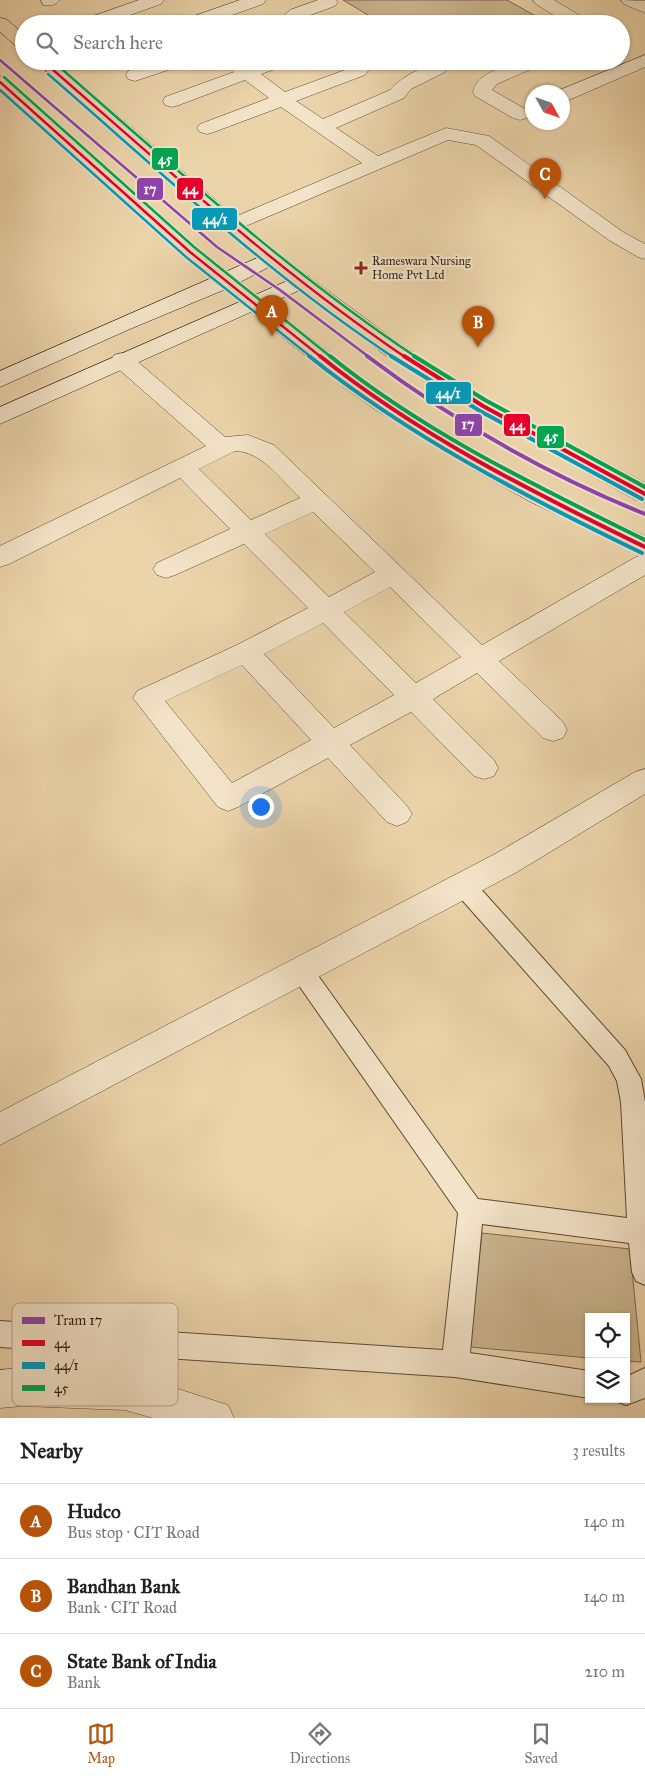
<!DOCTYPE html>
<meta charset="utf-8">
<style>
body{margin:0;font-family:"IM FELL Great Primer",serif;background:#f2f2f2;color:#222}
.controls{position:absolute;right:15px;bottom:15px;display:grid;overflow:hidden;border-radius:0px;box-shadow:0 1px 4px #0004}
.controls button{width:45px;height:45px;display:grid;place-items:center;padding:0;border:0;border-bottom:1px solid #e0e0e0;background:#fff;color:#222;font:25px sans-serif}
.compass{position:absolute;left:525px;top:85px;width:45px;height:45px;border-radius:50%;background:#fff;box-shadow:0 1px 4px #0004;rotate:130deg}
.you{position:absolute;left:260px;top:806px;width:18px;height:18px;margin:-12px;border:4px solid #fff;border-radius:50%;background:#1a73e8;box-shadow:0 0 0 8px #1a73e833}
.badge{display:grid;place-items:center;width:32px;height:32px;border-radius:50%;background:#b45309;color:#fff;font-size:16px;font-weight:700}
.pin{position:absolute;translate:-50% -41px;filter:drop-shadow(0 1px 2px #0008)}
.pin::after{content:'';position:absolute;top:26px;width:18px;height:15px;background:inherit;clip-path:polygon(0 0,100% 0,50% 100%)}
.list{margin:0;padding:0;list-style:none}
h2{display:flex;justify-content:space-between;align-items:center;height:65px;margin:0;padding:0 20px;font-size:21px}
h2 small{font-size:16px;font-weight:400;color:#767676}
.list li{display:grid;grid-template-columns:32px 1fr auto;gap:15px;align-items:center;box-sizing:border-box;height:75px;padding:0 20px;border-top:1px solid #e0e0e0}
.list b{display:block;font-size:19px;white-space:nowrap}
.list p{margin:0;font-size:16px;white-space:nowrap;color:#767676}
.list em{font-size:16px;font-style:normal;color:#767676}
.icon{flex:none;width:28px;height:28px;fill:none;stroke:currentColor;stroke-width:2;stroke-linecap:round;stroke-linejoin:round}
.map{position:relative;flex:none;width:645px;height:1418px;overflow:hidden}
.search{position:absolute;background:#fff;box-shadow:0 1px 4px #0004;left:15px;right:15px;top:15px;height:55px;display:flex;align-items:center;gap:12px;box-sizing:border-box;padding:0 18px;border-radius:28px;color:#767676;font-size:19px}
.sheet{height:290px;background:#fff}
nav{display:flex;justify-content:space-around;align-items:center;box-sizing:border-box;height:70px;border-top:1px solid #e0e0e0;background:#fff;font-size:14px;color:#767676}
nav a{display:grid;justify-items:center;gap:2px}
nav .on{color:#b45309}
.map>svg:first-child{display:block}
.green{fill:#cbb590;stroke:#7c6850}
.lines{fill:none;stroke-linecap:round;stroke-linejoin:round}
.lane-casing{stroke:#5c4a36;stroke-width:2}
.street-casing{stroke:#5c4a36;stroke-width:1}
.secondary-casing{stroke:#2c1c0f;stroke-width:1}
.primary-casing{stroke:#2c1c0f;stroke-width:1}
.lane{fill:#f3e3c8;fill-rule:evenodd}
.street{fill:#f3e3c8;fill-rule:evenodd}
.secondary{fill:#f3e3c8;fill-rule:evenodd}
.primary{fill:#ecd4aa;fill-rule:evenodd}
.bus-1-far1-casing{stroke:#f3e3c8;stroke-width:5}
.bus-1-casing{stroke:#f3e3c8;stroke-width:8}
.bus-2-far1-casing{stroke:#f3e3c8;stroke-width:5}
.bus-2-casing{stroke:#f3e3c8;stroke-width:8}
.bus-3-far1-casing{stroke:#f3e3c8;stroke-width:5}
.bus-3-casing{stroke:#f3e3c8;stroke-width:8}
.bus-1-far1{stroke:#e4002b;stroke-width:2.5}
.bus-1{stroke:#e4002b;stroke-width:4}
.bus-2-far1{stroke:#049bbb;stroke-width:2.5}
.bus-2{stroke:#049bbb;stroke-width:4}
.bus-3-far1{stroke:#00a651;stroke-width:2.5}
.bus-3{stroke:#00a651;stroke-width:4}
.tram-1-far1-casing{stroke:#f3e3c8;stroke-width:5}
.tram-1-casing{stroke:#f3e3c8;stroke-width:8}
.tram-1-far1{stroke:#8e44ad;stroke-width:2.5}
.tram-1{stroke:#8e44ad;stroke-width:4}
.poi-dot{fill:#8f2418;stroke:#f3e3c8;stroke-width:2}
.labels{text-anchor:middle;stroke-width:4.5;stroke-linejoin:round;paint-order:stroke}
.far-poi-label{font-size:12px;fill:#2c1c0f;stroke:#f3e3c8;text-anchor:start}
.key{fill:#f3e3c8;stroke:#b7a790;stroke-width:1}
.key-label{font-size:14px;fill:#2c1c0f}
.line-badge{stroke:#f3e3c8;stroke-width:2}
.badge-label{font-size:14px;text-anchor:middle;font-weight:bold;fill:#fff}
</style>
<div class="map">
<svg width="645" height="1418" viewBox="0 0 645 1418">
<rect width="100%" height="100%" fill="#ecd4aa"/>
<filter id="stains"><feTurbulence type="fractalNoise" baseFrequency=".004" numOctaves="4"/><feColorMatrix values="0 0 0 0 .2 0 0 0 0 .09 0 0 0 0 .02 0 0 0 .5 -.17"/></filter>
<radialGradient id="worn" r=".72"><stop offset=".6" stop-color="#630" stop-opacity="0"/><stop offset="1" stop-color="#630" stop-opacity=".3"/></radialGradient>
<g class="green">
<path d="M343,0H507L550,24H383Z"/>
<path d="M482,1233L630,1249L641,1362L626,1361V1317H589V1358L470,1347Z"/>
</g>
<g class="lines">
<defs>
<g id="lane">
<path d="M463,876L471,878L625,1050L641,1079L645,1102V1285L636,1281L632,1272L629,1243L482,1224L470,1353L589,1371V1398L455,1377L0,1347V1321L443,1350L458,1213L293,977L290,970L293,963L301,960L309,963L478,1199L627,1218L621,1102L617,1081L609,1066L455,892L452,885L455,878Z"/>
<path d="M645,1368V1398L626,1405L616,1401L626,1399V1377Z"/>
</g>
<g id="street">
<path d="M41,0H60C55,6 50,6 43,5Z"/>
<path d="M139,0H164L161,4L105,24H79L82,20Z"/>
<path d="M240,0H266L263,4L207,24H180L183,20Z"/>
<path d="M318,0H336L338,2L335,6L302,18L295,24H275L290,10Z"/>
<path d="M533,0H554L587,20L590,24H568L536,4Z"/>
<path d="M621,0L645,1V13L624,4Z"/>
<path d="M645,55V67L569,100L562,101V92H555Z"/>
<path d="M158,61H186L183,65L135,81L128,79L126,75L128,71Z"/>
<path d="M222,61H243L249,66L262,61H289L286,65L261,74L285,92L353,67L357,61H375L365,75L296,101L323,119L390,90C400,78 430,60 445,64L448,68L445,72L411,89L404,98L336,128L378,156L446,128L489,136L623,232L645,244V259L638,257L609,240L476,145L448,140L239,229L232,231L225,229L222,225L225,221L362,163L281,107L214,132L207,134L200,132L197,128L200,124L269,98L245,80L179,105L172,107L165,105L163,101L165,97L234,72Z"/>
<path d="M518,61H543L540,65L497,84L492,90L527,110L529,114L527,118L520,120L513,118L475,96L473,92C476,73 503,68 518,61Z"/>
<path d="M122,353L130,355L225,437L248,435L274,445L482,645L636,557L645,554V575L499,661L563,722L567,730L563,738L553,741L543,738L477,673L433,699L494,760L498,768L494,776L484,779L474,776L411,712L350,745L407,806L412,814L407,822L397,826L387,822L328,758L238,807L228,811L218,807L133,698L137,691L237,645L308,608L244,544L175,575L166,578L157,575L153,569L157,563L230,529L180,478L9,564L0,567V546L4,544L206,446L114,365L111,360L114,355ZM235,451C262,451 281,480 300,498L251,520L199,469ZM313,512L375,572L329,597L265,534ZM390,587L461,657L416,683L344,612ZM323,623L394,695L334,728L264,654ZM242,665L311,740L232,783L165,701Z"/>
<path d="M645,769V794L517,872L0,1145V1112L495,854L635,772Z"/>
<path d="M22,1368L125,1372L228,1405L234,1418H153L125,1410L22,1406L0,1408V1370Z"/>
</g>
<g id="secondary">
<path d="M271,252L278,254L282,258L278,262L233,286L130,329L0,387V371Z"/>
<path d="M301,275L309,276L312,281L309,286L0,424V407Z"/>
</g>
<g id="primary">
<path d="M0,18L6,19L24,34V49L18,48L0,32Z"/>
<path d="M35,61H55L278,254L397,342L459,383L645,483V502L636,500L443,393L381,352L264,262Z"/>
<path d="M0,76L7,78L197,248L361,378L392,400L490,458L549,490L645,536V556L531,502L474,470L376,410L345,388L183,256L0,92Z"/>
</g>
</defs>
<use href="#lane" class="lane-casing"/>
<use href="#street" class="street-casing"/>
<use href="#secondary" class="secondary-casing"/>
<use href="#primary" class="primary-casing"/>
<use href="#lane" class="lane"/>
<use href="#street" class="street"/>
<use href="#secondary" class="secondary"/>
<use href="#primary" class="primary"/>
<defs>
<g id="bus-1-far1">
<path d="M52,69C167,169 279,272 405,357"/>
<path d="M0,82L190,252L321,357"/>
</g>
<g id="bus-1">
<path d="M320,356C418,435 532,492 645,547"/>
<path d="M404,356L483,406L645,494"/>
</g>
<g id="bus-2-far1">
<path d="M48,74C160,171 269,275 393,357"/>
<path d="M0,90L186,257L311,357"/>
</g>
<g id="bus-2">
<path d="M309,356C410,437 526,497 642,553"/>
<path d="M391,356L480,411L642,499"/>
</g>
<g id="bus-3-far1">
<path d="M56,64C173,166 287,271 416,357"/>
<path d="M4,77L194,247L331,357"/>
</g>
<g id="bus-3">
<path d="M330,356C425,433 536,486 645,540"/>
<path d="M414,356L485,400L645,487"/>
</g>
</defs>
<use href="#bus-1-far1" class="bus-1-far1-casing"/>
<use href="#bus-1" class="bus-1-casing"/>
<use href="#bus-2-far1" class="bus-2-far1-casing"/>
<use href="#bus-2" class="bus-2-casing"/>
<use href="#bus-3-far1" class="bus-3-far1-casing"/>
<use href="#bus-3" class="bus-3-casing"/>
<use href="#bus-1-far1" class="bus-1-far1"/>
<use href="#bus-1" class="bus-1"/>
<use href="#bus-2-far1" class="bus-2-far1"/>
<use href="#bus-2" class="bus-2"/>
<use href="#bus-3-far1" class="bus-3-far1"/>
<use href="#bus-3" class="bus-3"/>
<defs>
<path id="tram-1-far1" d="M0,60L217,247L280,290L369,357"/>
<path id="tram-1" d="M367,356C452,420 546,474 645,514"/>
</defs>
<use href="#tram-1-far1" class="tram-1-far1-casing"/>
<use href="#tram-1" class="tram-1-casing"/>
<use href="#tram-1-far1" class="tram-1-far1"/>
<use href="#tram-1" class="tram-1"/>
</g>
<path class="poi-dot" d="M358.5 260.5h5v5h5v5h-5v5h-5v-5h-5v-5h5z"/>
<g class="labels">
<g class="far-poi-label">
<text x="372" y="265">Rameswara Nursing<tspan x="372" dy="14">Home Pvt Ltd</tspan></text>
</g>
</g>
<rect x="12" y="1303" width="166" height="103" rx="8" class="key"/>
<rect x="22" y="1317" width="23" height="7" fill="#8e44ad"/>
<rect x="22" y="1340" width="23" height="6" fill="#e4002b"/>
<rect x="22" y="1362" width="23" height="7" fill="#049bbb"/>
<rect x="22" y="1385" width="23" height="6" fill="#00a651"/>
<g class="key-label">
<text x="54" y="1325">Tram 17</text>
<text x="54" y="1348">44</text>
<text x="54" y="1370">44/1</text>
<text x="54" y="1393">45</text>
</g>
<g class="line-badge">
<rect x="151" y="147" width="28" height="24" rx="5" fill="#00a651"/>
<rect x="176" y="177" width="28" height="24" rx="5" fill="#e4002b"/>
<rect x="136" y="177" width="28" height="24" rx="5" fill="#8e44ad"/>
<rect x="191" y="207" width="47" height="24" rx="5" fill="#049bbb"/>
<rect x="425" y="381" width="47" height="24" rx="5" fill="#049bbb"/>
<rect x="454" y="413" width="29" height="24" rx="5" fill="#8e44ad"/>
<rect x="503" y="413" width="28" height="24" rx="5" fill="#e4002b"/>
<rect x="536" y="425" width="29" height="24" rx="5" fill="#00a651"/>
</g>
<g class="badge-label">
<text x="165" y="164">45</text>
<text x="190" y="194">44</text>
<text x="150" y="194">17</text>
<text x="215" y="224">44/1</text>
<text x="448" y="398">44/1</text>
<text x="468" y="429">17</text>
<text x="517" y="430">44</text>
<text x="551" y="441">45</text>
</g>
<rect width="100%" height="100%" filter="url(#stains)"/>
<rect width="100%" height="100%" fill="url(#worn)"/>
</svg>
<div class="controls">
<button><svg class="icon" aria-label="locate" viewBox="0 0 24 24"><circle cx="12" cy="12" r="6"/><path d="M12 2v4M12 18v4M2 12h4M18 12h4"/></svg></button>
<button><svg class="icon" aria-label="layers" viewBox="0 0 24 24"><path d="M12 4l9 5-9 5-9-5zM3 14l9 5 9-5"/></svg></button>
</div>
<svg class="compass" viewBox="-18 -18 36 36"><path d="M0-13l5 13h-10z" fill="#e53935"/><path d="M0 13l5-13h-10z" fill="#767676"/></svg>
<div class="you"></div>
<div class="pin badge" style="left:272px;top:336px">A</div>
<div class="pin badge" style="left:478px;top:347px">B</div>
<div class="pin badge" style="left:545px;top:199px">C</div>
<div class="search"><svg class="icon" aria-label="search" viewBox="0 0 24 24"><circle cx="10" cy="10" r="6"/><path d="M15 15l6 6"/></svg>Search here</div>
</div>
<section class="sheet">
<h2>Nearby<small>3 results</small></h2>
<ul class="list">
<li><span class="badge">A</span><div><b>Hudco</b><p>Bus stop · CIT Road</p></div><em>140 m</em></li>
<li><span class="badge">B</span><div><b>Bandhan Bank</b><p>Bank · CIT Road</p></div><em>140 m</em></li>
<li><span class="badge">C</span><div><b>State Bank of India</b><p>Bank</p></div><em>210 m</em></li>
</ul>
</section>
<nav>
<a class="on"><svg class="icon" aria-label="map" viewBox="0 0 24 24"><path d="M3 6l6-2 6 2 6-2v14l-6 2-6-2-6 2zM9 4v14M15 6v14"/></svg>Map</a>
<a><svg class="icon" aria-label="directions" viewBox="0 0 24 24"><path d="M12 3l9 9-9 9-9-9zM9 14v-3h6M13 9l2 2-2 2"/></svg>Directions</a>
<a><svg class="icon" aria-label="saved" viewBox="0 0 24 24"><path d="M7 4h10v16l-5-4-5 4z"/></svg>Saved</a>
</nav>
